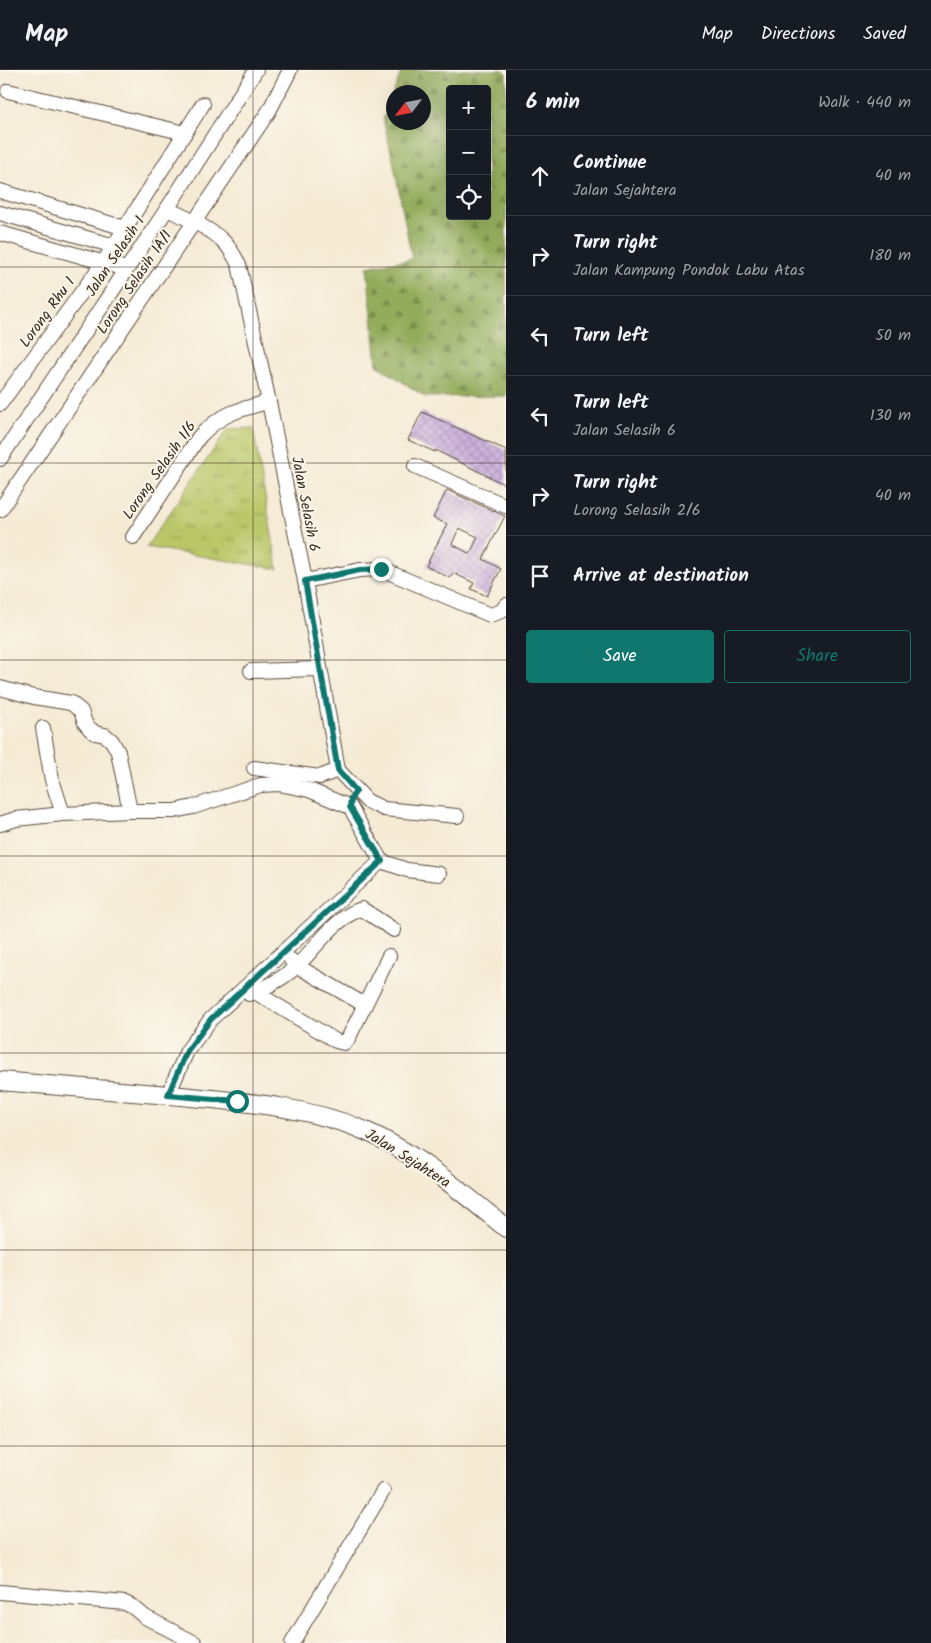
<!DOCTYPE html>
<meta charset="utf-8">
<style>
body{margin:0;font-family:Kalam,sans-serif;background:#20242c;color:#f1f3f6}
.controls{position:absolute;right:15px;top:15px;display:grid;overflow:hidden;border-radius:5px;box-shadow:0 5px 20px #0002}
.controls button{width:45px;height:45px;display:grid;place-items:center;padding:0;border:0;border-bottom:1px solid #363941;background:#171b24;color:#f1f3f6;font:25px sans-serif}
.compass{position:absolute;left:386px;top:15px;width:45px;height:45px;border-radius:50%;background:#171b24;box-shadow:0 5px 20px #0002;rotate:238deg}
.stop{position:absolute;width:15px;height:15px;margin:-11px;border:4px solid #0f766e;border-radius:50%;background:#fff}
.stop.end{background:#0f766e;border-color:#fff;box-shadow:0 1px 5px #0008}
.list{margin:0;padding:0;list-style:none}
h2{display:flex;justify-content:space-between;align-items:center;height:65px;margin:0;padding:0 20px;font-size:21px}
h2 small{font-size:16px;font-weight:400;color:#9ea1a6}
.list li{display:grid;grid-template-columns:32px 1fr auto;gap:15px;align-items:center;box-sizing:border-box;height:80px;padding:0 20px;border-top:1px solid #363941}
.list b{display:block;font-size:19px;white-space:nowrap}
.list p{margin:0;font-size:16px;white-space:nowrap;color:#9ea1a6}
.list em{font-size:16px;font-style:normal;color:#9ea1a6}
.actions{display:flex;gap:10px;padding:15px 20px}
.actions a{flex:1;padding:11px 0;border:1px solid #0f766e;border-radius:5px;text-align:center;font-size:18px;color:#0f766e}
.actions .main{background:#0f766e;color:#fff}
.icon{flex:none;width:28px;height:28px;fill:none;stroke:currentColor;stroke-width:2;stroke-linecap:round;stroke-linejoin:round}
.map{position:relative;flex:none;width:506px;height:1573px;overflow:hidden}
header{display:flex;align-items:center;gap:30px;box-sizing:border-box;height:70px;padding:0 25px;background:#171b24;border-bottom:1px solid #363941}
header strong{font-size:24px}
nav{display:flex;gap:28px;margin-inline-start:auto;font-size:18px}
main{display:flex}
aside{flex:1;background:#171b24}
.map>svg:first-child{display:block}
.forest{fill:url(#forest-firs);stroke:#676b3d;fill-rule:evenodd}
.park{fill:url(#park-tufts);stroke:#7a7843}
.building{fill:url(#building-cross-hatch);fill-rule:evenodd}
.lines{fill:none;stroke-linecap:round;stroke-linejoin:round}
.minor-casing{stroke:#574739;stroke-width:16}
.major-casing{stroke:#574739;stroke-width:20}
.minor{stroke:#fff;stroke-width:14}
.major{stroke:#fff;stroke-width:18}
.route{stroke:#0f766e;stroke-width:6}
.grid{fill:none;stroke:#3b2a1e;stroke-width:1;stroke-opacity:0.55}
.labels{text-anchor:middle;stroke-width:4;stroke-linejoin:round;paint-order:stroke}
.street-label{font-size:15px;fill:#3b2a1e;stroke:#fbf7ec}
</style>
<header>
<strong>Map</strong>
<nav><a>Map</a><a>Directions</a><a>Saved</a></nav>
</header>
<main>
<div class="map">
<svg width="506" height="1573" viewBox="0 0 506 1573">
<defs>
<pattern id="forest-firs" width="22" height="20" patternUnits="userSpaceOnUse" patternTransform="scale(1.25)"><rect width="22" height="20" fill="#93ac5c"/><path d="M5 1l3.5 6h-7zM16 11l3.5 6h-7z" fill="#798c4b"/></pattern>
<pattern id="park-tufts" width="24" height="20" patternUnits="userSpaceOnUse" patternTransform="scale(1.25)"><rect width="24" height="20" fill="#bac768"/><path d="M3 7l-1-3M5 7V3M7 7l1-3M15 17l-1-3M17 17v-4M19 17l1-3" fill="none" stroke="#98a255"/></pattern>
<pattern id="building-cross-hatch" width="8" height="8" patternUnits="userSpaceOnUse" patternTransform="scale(1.25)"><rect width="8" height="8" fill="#c6a8db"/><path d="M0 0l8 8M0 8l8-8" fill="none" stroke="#a289b1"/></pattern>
</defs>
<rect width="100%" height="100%" fill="#fbf7ec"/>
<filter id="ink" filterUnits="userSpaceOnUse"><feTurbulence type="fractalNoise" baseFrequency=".02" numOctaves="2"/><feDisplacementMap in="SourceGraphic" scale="10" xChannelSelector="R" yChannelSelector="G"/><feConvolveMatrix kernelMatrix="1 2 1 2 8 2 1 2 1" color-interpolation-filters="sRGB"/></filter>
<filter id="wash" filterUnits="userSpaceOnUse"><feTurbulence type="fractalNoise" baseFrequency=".0096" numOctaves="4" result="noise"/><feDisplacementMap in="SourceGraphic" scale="20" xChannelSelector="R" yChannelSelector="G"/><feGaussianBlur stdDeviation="1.12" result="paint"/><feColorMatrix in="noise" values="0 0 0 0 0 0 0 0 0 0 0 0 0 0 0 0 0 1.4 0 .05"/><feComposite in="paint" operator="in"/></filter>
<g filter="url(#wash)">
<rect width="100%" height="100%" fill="#f5ebd5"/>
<path class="forest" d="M402,0H503L506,2V326L425,327L377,295L367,197L412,189L394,95L383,49ZM450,19H487V146H450ZM393,22H423V52H393Z"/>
<path class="park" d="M253,358L278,499L146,477L228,359Z"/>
<g id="blocks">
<g class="building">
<path d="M422,342L506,380V415L435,380V382L408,370Z"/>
<path d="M447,420L505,446L483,489L501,499L487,526L471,519L474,513L453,503L450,508L426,496L447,454L433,448ZM459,458L478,467L470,484L452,474Z"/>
</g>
</g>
</g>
<g filter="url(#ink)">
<use href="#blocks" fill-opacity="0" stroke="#574739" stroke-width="1"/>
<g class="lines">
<defs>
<g id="minor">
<path d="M8,21L185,63"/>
<path d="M0,121L125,158"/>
<path d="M167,139C183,146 213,160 224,172C231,179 235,187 239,195L269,332L305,511L338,700L367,731L384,739L457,746"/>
<path d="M0,143L114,176"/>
<path d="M0,163L126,199"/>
<path d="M0,334L103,193L203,34"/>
<path d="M0,389L167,139L256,0"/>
<path d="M415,396L506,436"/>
<path d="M0,440L269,41L290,0"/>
<path d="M133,467L199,367C220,344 239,339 269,332"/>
<path d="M305,511L360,500L381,499L490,545L502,541L506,535"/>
<path d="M251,601L320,599"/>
<path d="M0,618L34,627L71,633L81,641L85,653L89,658L95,663L105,665L112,671L118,682L130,741"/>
<path d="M43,658L52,710L63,744"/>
<path d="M254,698L320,707L338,700"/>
<path d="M0,754L16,749L63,744L130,741H174L193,737L261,715L279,714L309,720L350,737L381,791"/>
<path d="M381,791L407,800L439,804"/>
<path d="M291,890L297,896L365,935"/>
<path d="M255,922L336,971L344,973L348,969L389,886"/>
<path d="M249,924C264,920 288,905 299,894C316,877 338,845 362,839L394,860"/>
<path d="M168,1025L187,981L211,949L381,791"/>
<path d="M0,1522L125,1533L133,1537L145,1547L195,1573"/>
<path d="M292,1573L383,1421"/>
</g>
<path id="major" d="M0,1011C60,1016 121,1021 181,1026C242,1032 306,1036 363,1060C415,1082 463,1123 506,1158"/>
</defs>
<use href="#minor" class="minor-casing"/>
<use href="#major" class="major-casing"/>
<use href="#minor" class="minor"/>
<use href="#major" class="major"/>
</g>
</g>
<g class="lines" filter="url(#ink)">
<path class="route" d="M237,1031L168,1025L187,981L211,949L382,791L350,737L351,728L356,721L338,700L305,511L360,500L381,499"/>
</g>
<path class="grid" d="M253,0V1573M0,197H506M0,393H506M0,590H506M0,786H506M0,983H506M0,1180H506M0,1376H506"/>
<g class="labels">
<g class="street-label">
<text transform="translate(115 186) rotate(-56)" y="5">Jalan Selasih 1</text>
<text transform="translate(134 212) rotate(-56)" y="5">Lorong Selasih 1A/1</text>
<text transform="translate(47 242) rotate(-54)" y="5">Lorong Rhu 1</text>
<text transform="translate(159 400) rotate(-55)" y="5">Lorong Selasih 1/6</text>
<text transform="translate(306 434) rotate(79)" y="5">Jalan Selasih 6</text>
<text transform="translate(408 1088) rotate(32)" y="5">Jalan Sejahtera</text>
</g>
</g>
</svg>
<div class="controls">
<button>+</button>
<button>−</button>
<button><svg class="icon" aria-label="locate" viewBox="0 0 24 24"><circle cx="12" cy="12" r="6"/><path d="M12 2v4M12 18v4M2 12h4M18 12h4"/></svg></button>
</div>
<svg class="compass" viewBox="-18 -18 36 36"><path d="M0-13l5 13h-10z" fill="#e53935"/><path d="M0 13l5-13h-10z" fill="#9ea1a6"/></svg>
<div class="stop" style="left:237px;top:1031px"></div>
<div class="stop end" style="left:381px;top:499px"></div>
</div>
<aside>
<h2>6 min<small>Walk · 440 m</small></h2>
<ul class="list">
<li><svg class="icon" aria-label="ahead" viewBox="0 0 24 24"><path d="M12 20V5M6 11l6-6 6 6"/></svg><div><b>Continue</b><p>Jalan Sejahtera</p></div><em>40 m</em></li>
<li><svg class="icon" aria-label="right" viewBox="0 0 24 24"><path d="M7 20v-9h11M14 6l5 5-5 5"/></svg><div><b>Turn right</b><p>Jalan Kampung Pondok Labu Atas</p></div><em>180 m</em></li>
<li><svg class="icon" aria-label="left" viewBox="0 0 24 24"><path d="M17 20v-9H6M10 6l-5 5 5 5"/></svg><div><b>Turn left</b></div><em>50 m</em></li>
<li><svg class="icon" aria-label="left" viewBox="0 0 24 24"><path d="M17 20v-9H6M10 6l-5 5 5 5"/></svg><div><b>Turn left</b><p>Jalan Selasih 6</p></div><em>130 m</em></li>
<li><svg class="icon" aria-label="right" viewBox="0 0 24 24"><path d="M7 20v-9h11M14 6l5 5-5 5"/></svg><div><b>Turn right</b><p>Lorong Selasih 2/6</p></div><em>40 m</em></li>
<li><svg class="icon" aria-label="arrive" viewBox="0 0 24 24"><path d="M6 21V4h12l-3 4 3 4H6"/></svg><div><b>Arrive at destination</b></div></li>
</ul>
<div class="actions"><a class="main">Save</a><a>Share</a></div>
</aside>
</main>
